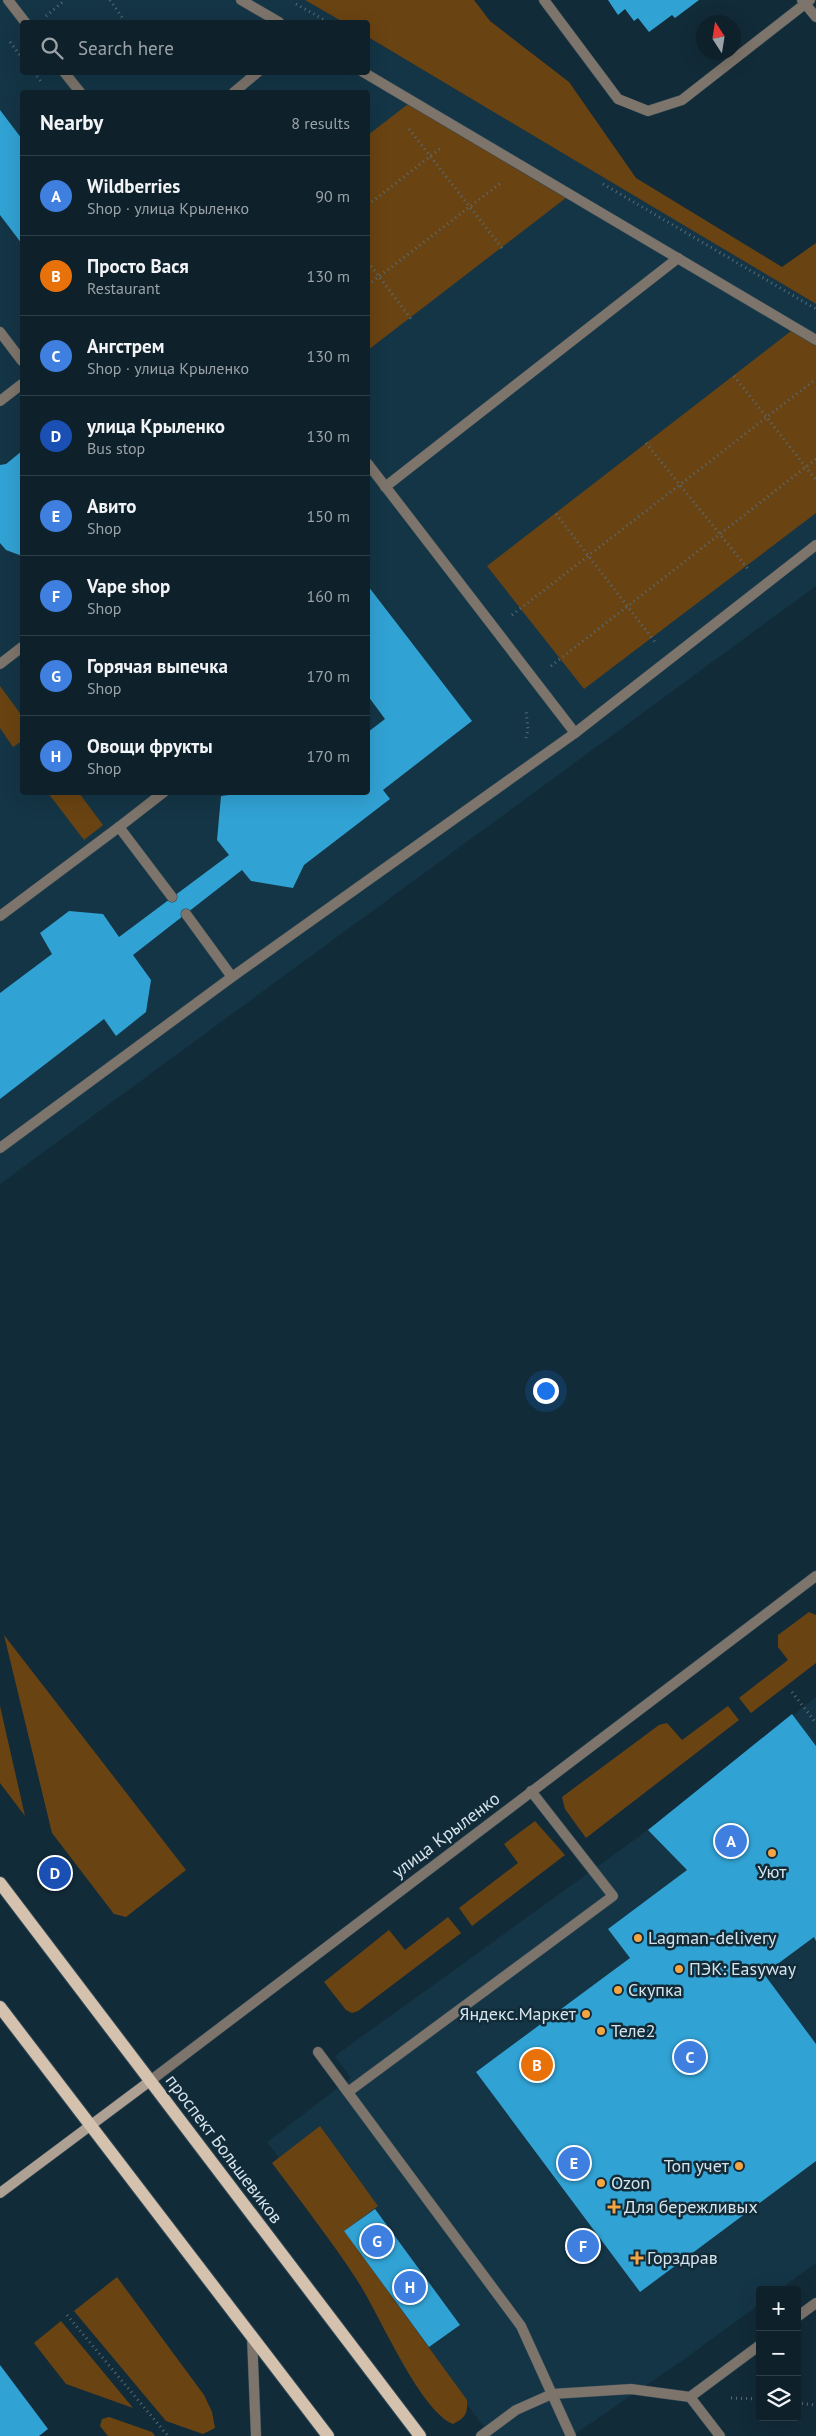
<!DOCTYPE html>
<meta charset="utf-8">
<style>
body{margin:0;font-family:"PT Sans",sans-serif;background:#172832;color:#f1f3f6}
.controls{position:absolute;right:15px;bottom:15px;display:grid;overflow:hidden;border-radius:5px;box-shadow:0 5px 20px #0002}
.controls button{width:45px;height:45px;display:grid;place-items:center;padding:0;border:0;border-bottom:1px solid #2e3e47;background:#0e202a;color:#f1f3f6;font:25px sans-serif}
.compass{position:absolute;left:696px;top:15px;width:45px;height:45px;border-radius:50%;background:#0e202a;box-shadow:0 5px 20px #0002;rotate:348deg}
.you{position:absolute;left:545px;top:1390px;width:18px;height:18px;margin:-12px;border:4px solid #fff;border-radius:50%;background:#1a73e8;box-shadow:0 0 0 8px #1a73e833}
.badge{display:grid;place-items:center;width:32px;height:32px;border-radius:50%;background:#1a73e8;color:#fff;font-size:16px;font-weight:700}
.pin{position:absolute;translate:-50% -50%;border:2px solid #fff;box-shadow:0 1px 5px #0006}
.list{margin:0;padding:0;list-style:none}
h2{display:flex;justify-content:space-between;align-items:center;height:65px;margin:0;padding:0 20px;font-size:21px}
h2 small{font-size:16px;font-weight:400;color:#9ba3a8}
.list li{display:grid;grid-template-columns:32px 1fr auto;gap:15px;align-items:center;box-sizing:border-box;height:80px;padding:0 20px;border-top:1px solid #2e3e47}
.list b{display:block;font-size:19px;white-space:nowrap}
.list p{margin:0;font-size:16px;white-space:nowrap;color:#9ba3a8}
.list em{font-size:16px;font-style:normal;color:#9ba3a8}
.icon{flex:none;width:28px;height:28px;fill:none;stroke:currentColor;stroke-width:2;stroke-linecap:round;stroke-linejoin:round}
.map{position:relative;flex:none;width:816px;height:2436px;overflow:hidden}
.search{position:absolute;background:#0e202a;box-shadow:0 5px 20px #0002;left:20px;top:20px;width:350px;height:55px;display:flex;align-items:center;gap:12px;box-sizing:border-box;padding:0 18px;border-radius:5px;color:#9ba3a8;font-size:19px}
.panel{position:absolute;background:#0e202a;box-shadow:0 5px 20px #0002;left:20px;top:90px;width:350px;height:705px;border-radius:5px}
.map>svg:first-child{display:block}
.built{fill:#143546;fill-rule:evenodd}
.green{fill:#6a4312}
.building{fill:#31a2d4}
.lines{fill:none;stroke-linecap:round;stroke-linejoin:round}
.lane-casing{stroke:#314955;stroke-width:11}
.street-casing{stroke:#314955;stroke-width:11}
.secondary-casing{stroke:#314955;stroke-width:11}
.primary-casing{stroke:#314955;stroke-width:14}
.path{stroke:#576d78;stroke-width:3;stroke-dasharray:1 4;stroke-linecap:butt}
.lane{stroke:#7d746b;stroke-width:10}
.street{stroke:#7d746b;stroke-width:10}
.secondary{stroke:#aea092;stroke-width:10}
.primary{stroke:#d4c2af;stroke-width:12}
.poi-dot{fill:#f3a443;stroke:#122b38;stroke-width:2}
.labels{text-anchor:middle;stroke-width:5;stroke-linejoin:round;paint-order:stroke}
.street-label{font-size:18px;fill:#d5e4ec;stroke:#122b38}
.poi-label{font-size:18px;fill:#d5e4ec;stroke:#122b38;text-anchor:start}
</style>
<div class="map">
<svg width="816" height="2436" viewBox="0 0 816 2436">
<rect width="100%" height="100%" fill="#122b38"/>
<g class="built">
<path d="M0,0H305L343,22H22V72H368V37L816,304V586L0,1184ZM22,92H368V792H22Z"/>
<path d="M816,1697V2263L779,2290H760V2304L683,2360L572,2436H491L267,2142L351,2078L335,2056L648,1830Z"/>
</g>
<g class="green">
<path d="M305,0H474L490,21L569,82L636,178L782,267L816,243V304L368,37V22H343Z"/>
<path d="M412,101L571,194L368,350V135Z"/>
<path d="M795,328L816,340V513L584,689L487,566Z"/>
<path d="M0,686L22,716V741L13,747L0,728Z"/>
<path d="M48,793H79L103,825L84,840Z"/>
<path d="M809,1612L816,1615V1663L751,1713L739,1698L788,1660L778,1647V1635Z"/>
<path d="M4,1635L186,1870L126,1917L114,1914L52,1833Z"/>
<path d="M0,1706L25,1816L0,1783Z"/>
<path d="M728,1706L739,1720L586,1838L565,1809L562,1797L659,1725L667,1723L682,1740Z"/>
<path d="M535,1821L565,1855L472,1926L459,1908L518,1863L504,1844Z"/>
<path d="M448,1917L461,1933L358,2011L352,2013L346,2010L324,1982L389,1930L405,1950Z"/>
<path d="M320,2126L378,2206L344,2231L467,2400C468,2414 465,2418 453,2424C419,2410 379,2313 357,2280C331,2240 301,2202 272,2163Z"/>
<path d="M117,2277L204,2395L212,2412L215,2428L203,2434L166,2421L74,2311Z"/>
<path d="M61,2321L133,2408L66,2384L34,2343Z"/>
<path d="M109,2417L152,2432L155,2436H108L100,2426L102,2419Z"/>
</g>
<g class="building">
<path d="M608,0H699L675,18L672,15L649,32L638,18L634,21L625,9L618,15Z"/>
<path d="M0,110L22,139V244L0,215Z"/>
<path d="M22,451V556L6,550L0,543V465L6,464Z"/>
<path d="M368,586L472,721L383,790L390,799L304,865L293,888L251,881L242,870L133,955L151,980L146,1012L116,1036L104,1019L0,1099V993L52,954L40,933L69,911L103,914L119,937L229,855L217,840L221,796L251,792H368V732L385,719L368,696Z"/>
<path d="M792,1714L816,1746V1941L814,1937L764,1974L816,2044V2161L640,2292L476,2072L630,1958L608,1929L687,1870L648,1830Z"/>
<path d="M375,2209L460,2325L429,2347L344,2231Z"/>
<path d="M0,2365L48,2429L39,2436H0Z"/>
</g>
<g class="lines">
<defs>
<g id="lane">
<path d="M8,0L25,22"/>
<path d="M241,0L279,22"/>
<path d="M544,0L618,99L648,111L682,100L810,0"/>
<path d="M802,0L816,17"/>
<path d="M64,72L80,92"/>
<path d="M363,72L816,340"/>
<path d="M234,92L258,72"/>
<path d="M0,332L22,361"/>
<path d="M0,401L22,384"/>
<path d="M385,487L678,258"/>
<path d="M0,664L22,647"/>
<path d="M575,733L816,545"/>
<path d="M119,827L164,792"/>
<path d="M0,916L119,827L172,897"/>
<path d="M232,977L575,733L368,464"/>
<path d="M0,1148L232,977L186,914"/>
<path d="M318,2052L521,2326L571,2436"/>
<path d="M348,2092L613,1896L531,1791"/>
<path d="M797,2317L816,2303"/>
<path d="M481,2436L516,2410L552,2394L631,2389L690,2397"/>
<path d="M720,2436L690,2397L760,2345"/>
</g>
<g id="street">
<path d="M150,2081L816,1576"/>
<path d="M252,2336L256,2436"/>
</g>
<path id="secondary" d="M0,2193L150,2081"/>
<g id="primary">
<path d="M0,1883L420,2436"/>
<path d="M0,2007L328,2436"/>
</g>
</defs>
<use href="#lane" class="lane-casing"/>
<use href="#street" class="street-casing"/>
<use href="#secondary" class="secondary-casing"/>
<use href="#primary" class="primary-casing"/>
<g class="path">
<path d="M110,0L124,20"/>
<path d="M296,4L328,22"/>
<path d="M46,16L65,0"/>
<path d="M10,42L22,58"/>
<path d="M34,72L41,82"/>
<path d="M409,129L502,248"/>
<path d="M603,184L816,309"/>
<path d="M368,205L442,147"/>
<path d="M368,262L411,319"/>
<path d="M368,285L502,182"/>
<path d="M734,376L816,480"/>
<path d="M646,443L748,569"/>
<path d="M556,514L655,642"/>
<path d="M512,615L816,379"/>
<path d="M551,666L816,459"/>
<path d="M526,738L528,730L526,709"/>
<path d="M792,1692L816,1723"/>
<path d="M67,2315L168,2436"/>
<path d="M731,2398L760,2399"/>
<path d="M797,2403L816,2405"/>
</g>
<use href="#lane" class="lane"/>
<use href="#street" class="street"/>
<use href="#secondary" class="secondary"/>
<use href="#primary" class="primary"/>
</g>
<g class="poi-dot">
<circle cx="772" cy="1853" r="5"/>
<circle cx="638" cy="1938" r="5"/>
<circle cx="679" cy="1969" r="5"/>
<circle cx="618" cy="1990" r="5"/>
<circle cx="586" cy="2014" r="5"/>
<circle cx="601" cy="2031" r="5"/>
<circle cx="739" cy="2166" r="5"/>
<circle cx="601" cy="2183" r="5"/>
<path d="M611.5 2199.5h5v5h5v5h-5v5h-5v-5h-5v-5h5z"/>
<path d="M634.5 2250.5h5v5h5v5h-5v5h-5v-5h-5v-5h5z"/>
</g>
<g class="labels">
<g class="street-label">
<text transform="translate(446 1835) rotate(-37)" y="6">улица Крыленко</text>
<text transform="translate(224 2149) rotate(53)" y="6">проспект Большевиков</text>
</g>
<g class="poi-label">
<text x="772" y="1878" text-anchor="middle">Уют</text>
<text x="648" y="1944">Lagman-delivery</text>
<text x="689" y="1975">ПЭК: Easyway</text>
<text x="628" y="1996">Скупка</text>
<text x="576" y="2020" text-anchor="end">Яндекс.Маркет</text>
<text x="611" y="2037">Теле2</text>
<text x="729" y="2172" text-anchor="end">Топ учет</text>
<text x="611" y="2189">Ozon</text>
<text x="624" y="2213">Для бережливых</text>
<text x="647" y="2264">Горздрав</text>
</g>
</g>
</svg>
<div class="controls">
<button>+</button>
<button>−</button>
<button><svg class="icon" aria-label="layers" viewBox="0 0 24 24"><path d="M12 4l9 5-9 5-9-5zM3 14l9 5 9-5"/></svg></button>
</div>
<svg class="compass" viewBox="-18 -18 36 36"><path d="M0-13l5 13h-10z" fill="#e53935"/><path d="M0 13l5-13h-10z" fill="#9ba3a8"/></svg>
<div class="you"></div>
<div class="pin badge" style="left:731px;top:1841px;background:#3f7fe0">A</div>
<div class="pin badge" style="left:537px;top:2065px;background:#e8710a">B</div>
<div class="pin badge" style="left:690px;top:2057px;background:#3f7fe0">C</div>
<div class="pin badge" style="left:55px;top:1873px;background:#1a4fb4">D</div>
<div class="pin badge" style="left:574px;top:2163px;background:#3f7fe0">E</div>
<div class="pin badge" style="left:583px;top:2246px;background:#3f7fe0">F</div>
<div class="pin badge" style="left:377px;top:2241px;background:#3f7fe0">G</div>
<div class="pin badge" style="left:410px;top:2287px;background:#3f7fe0">H</div>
<div class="search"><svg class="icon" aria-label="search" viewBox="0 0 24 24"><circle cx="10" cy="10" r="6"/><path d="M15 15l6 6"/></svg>Search here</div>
<section class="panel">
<h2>Nearby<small>8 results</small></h2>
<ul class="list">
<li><span class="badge" style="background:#3f7fe0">A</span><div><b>Wildberries</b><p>Shop · улица Крыленко</p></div><em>90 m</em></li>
<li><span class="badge" style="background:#e8710a">B</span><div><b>Просто Вася</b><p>Restaurant</p></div><em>130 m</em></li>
<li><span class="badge" style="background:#3f7fe0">C</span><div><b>Ангстрем</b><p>Shop · улица Крыленко</p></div><em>130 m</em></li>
<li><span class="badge" style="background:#1a4fb4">D</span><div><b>улица Крыленко</b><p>Bus stop</p></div><em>130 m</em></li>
<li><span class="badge" style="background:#3f7fe0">E</span><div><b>Авито</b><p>Shop</p></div><em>150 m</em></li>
<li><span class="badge" style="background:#3f7fe0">F</span><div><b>Vape shop</b><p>Shop</p></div><em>160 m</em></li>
<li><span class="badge" style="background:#3f7fe0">G</span><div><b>Горячая выпечка</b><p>Shop</p></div><em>170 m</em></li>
<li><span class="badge" style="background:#3f7fe0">H</span><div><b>Овощи фрукты</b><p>Shop</p></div><em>170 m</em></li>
</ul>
</section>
</div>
